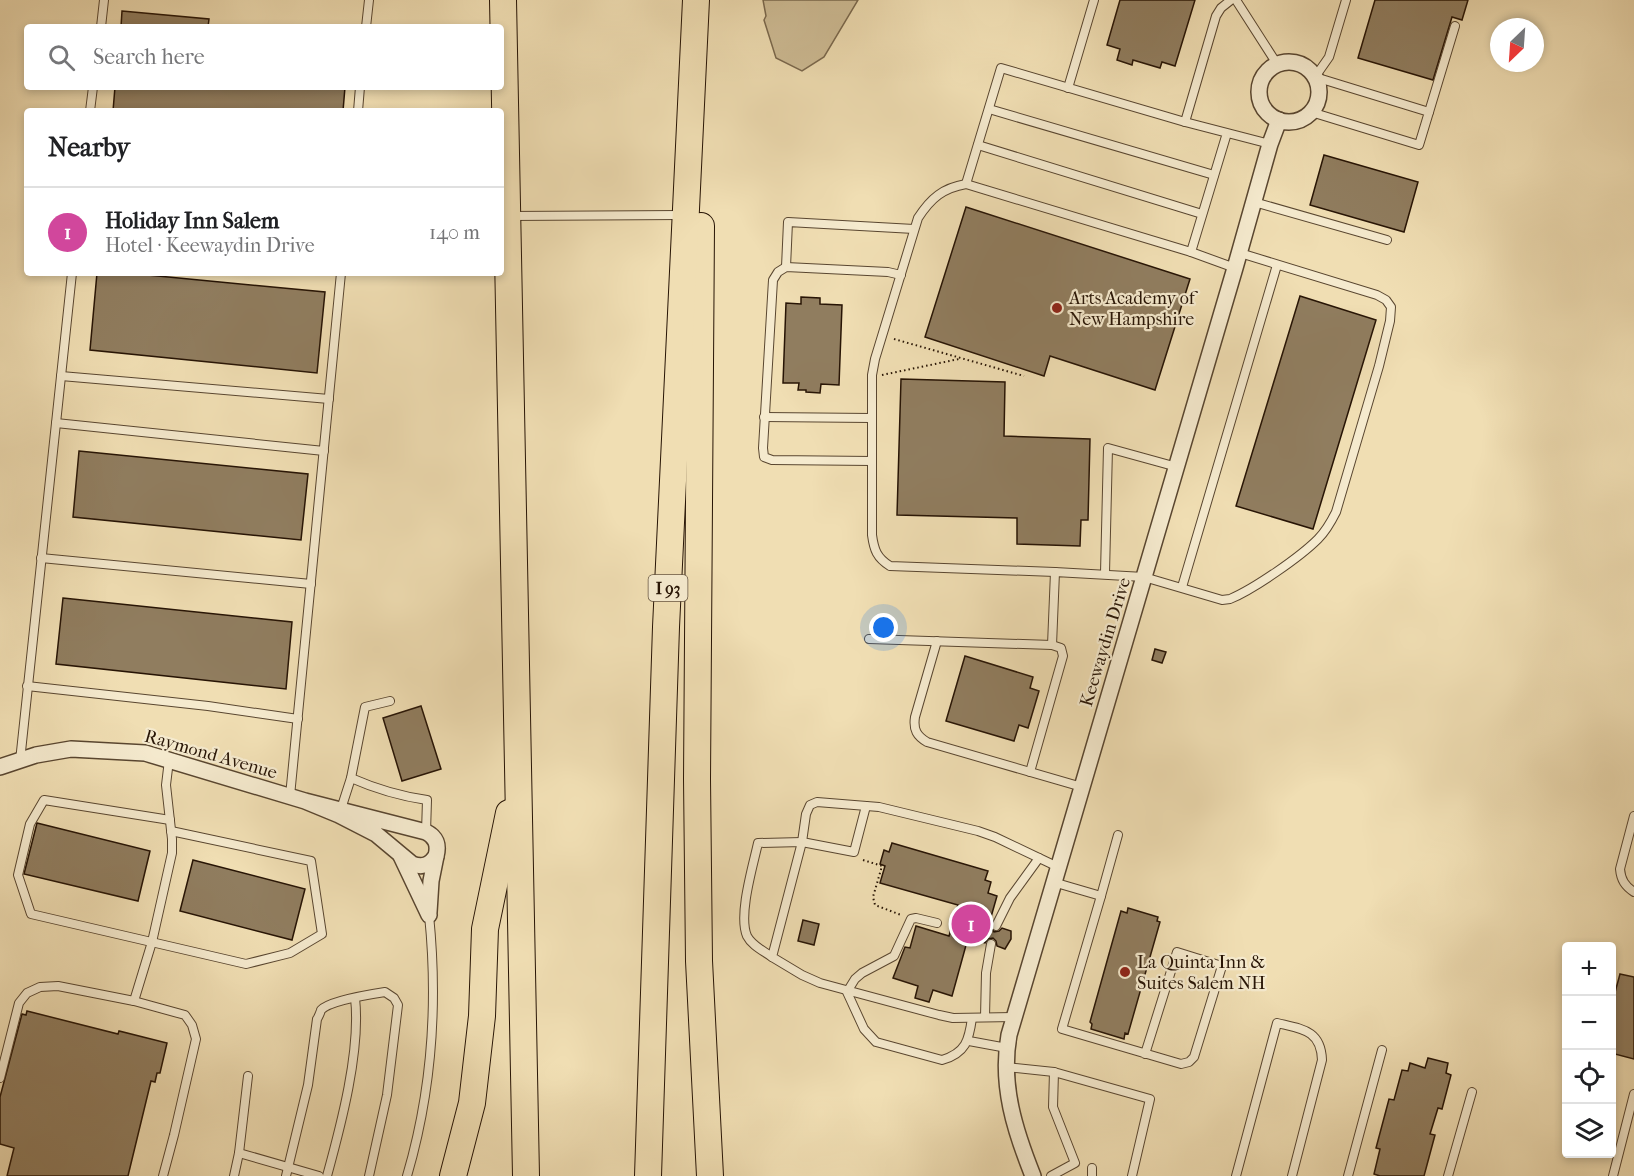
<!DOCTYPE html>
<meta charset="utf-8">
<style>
body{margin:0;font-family:"IM FELL French Canon",serif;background:#f6f6f6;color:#202124}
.controls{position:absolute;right:18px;bottom:18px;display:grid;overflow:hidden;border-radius:6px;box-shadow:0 3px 9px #0003}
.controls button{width:54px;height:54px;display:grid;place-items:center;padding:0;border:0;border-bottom:2px solid #e0e0e0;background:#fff;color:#202124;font:30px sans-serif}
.compass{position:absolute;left:1490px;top:18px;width:54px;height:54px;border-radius:50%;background:#fff;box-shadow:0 3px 9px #0003;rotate:205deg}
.you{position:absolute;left:884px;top:628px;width:21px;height:21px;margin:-15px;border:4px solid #fff;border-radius:50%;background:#1a73e8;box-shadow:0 0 0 9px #1a73e833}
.badge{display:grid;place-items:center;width:39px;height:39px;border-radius:50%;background:#b45309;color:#fff;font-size:20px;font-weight:700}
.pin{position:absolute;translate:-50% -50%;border:3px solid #fff;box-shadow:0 2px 6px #0006}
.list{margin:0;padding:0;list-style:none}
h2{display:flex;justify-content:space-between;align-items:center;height:78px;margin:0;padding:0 24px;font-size:26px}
h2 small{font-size:20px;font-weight:400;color:#757577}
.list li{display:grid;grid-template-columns:39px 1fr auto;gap:18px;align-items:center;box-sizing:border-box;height:90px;padding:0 24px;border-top:2px solid #e0e0e0}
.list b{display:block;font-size:22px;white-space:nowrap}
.list p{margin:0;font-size:20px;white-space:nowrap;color:#757577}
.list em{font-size:20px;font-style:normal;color:#757577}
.icon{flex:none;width:33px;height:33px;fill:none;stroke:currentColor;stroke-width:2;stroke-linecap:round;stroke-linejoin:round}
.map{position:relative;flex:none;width:1634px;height:1176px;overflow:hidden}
.search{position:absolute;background:#fff;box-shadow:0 3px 9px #0003;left:24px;top:24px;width:480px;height:66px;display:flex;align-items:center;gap:15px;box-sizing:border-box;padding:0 21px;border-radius:6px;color:#757577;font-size:22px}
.panel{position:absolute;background:#fff;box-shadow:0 3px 9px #0003;left:24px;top:108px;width:480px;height:168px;border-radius:6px}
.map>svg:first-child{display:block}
.green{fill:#cebc95;stroke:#7a684d;stroke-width:1.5}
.building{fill:#907d5f;stroke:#271405;stroke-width:1.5}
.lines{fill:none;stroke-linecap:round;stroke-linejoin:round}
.lane-casing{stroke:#594630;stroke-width:10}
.street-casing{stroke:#594630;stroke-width:18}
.highway-casing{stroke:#271405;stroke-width:28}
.path{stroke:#271405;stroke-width:2;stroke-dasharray:1.5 3;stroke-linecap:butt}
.lane{stroke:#f5eace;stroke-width:8}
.street{stroke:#f5eace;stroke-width:15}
.highway{stroke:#f0deb3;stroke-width:26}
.poi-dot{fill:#8f2418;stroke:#f5eace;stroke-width:2}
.labels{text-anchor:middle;stroke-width:4.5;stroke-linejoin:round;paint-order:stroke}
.shield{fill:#f5eace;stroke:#655441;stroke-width:1.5}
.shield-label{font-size:16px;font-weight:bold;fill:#271405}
.poi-label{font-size:18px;fill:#271405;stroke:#f5eace;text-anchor:start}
.street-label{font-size:18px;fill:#271405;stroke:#f5eace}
</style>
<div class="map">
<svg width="1634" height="1176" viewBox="0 0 1634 1176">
<rect width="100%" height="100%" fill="#f0deb3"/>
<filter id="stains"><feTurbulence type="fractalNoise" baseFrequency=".00333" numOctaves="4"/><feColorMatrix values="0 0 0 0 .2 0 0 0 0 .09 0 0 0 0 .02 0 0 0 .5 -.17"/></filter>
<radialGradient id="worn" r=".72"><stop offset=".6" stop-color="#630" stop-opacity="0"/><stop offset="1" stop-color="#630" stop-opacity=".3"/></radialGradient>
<path class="green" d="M763,0H858L824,57L802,71L776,58L764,20L766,16Z"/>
<g class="building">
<path d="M1120,0H1195L1175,66L1162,62L1160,68L1133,60L1132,65L1117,60L1120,49L1107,45Z"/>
<path d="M1375,0H1468L1462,20L1452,17L1433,80L1358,58Z"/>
<path d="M122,11L209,19L208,27H121Z"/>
<path d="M115,87H345L343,111H113Z"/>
<path d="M1324,155L1418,182L1404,232L1310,205Z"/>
<path d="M966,207L1190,279L1155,390L1050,356L1044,376L925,337Z"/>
<path d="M97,273H127L325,292L317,373L90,350Z"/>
<path d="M1300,296L1376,320L1313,529L1236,506Z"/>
<path d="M801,297L820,298V304L842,305L839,385L821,384L820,393L806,392V390H798L799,383H783L786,303L801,304Z"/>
<path d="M901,379L1005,382L1004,436L1090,439L1088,520H1081L1080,546L1017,544V518L897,515Z"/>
<path d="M79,451L308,474L301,540L73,517Z"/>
<path d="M63,598L292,622L286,689L56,664Z"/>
<path d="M1155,649L1166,652L1162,663L1152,660Z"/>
<path d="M965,656L1033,677L1030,688L1039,691L1028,728L1019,725L1014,741L946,721Z"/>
<path d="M421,706L441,769L402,781L383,718Z"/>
<path d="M37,823L150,851L138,901L24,874Z"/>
<path d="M892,843L988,871L985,880L991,882L988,893L997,896L989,924L994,932L999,931L1002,928L1011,931V939L1005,949L997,946L996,941L993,938L988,939L985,943L968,938L952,996L933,990L929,1002L915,998L918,986L893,978L905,947L910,948L916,926L949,936L958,905L880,883L885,866L880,864L884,850L889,852Z"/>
<path d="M193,860L305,889L292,940L180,911Z"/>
<path d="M1128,908L1158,917L1157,921L1160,922L1128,1034L1125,1033L1124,1039L1091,1029L1092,1024L1090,1022L1121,911L1127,913Z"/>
<path d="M803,920L819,924L814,945L798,941Z"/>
<path d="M1620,974L1634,977V1059L1611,1053V1007Z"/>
<path d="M27,1011L118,1034L119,1031L167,1043L160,1073H157L155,1082L151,1081L128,1176H7L14,1148L0,1144V1097L22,1014L26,1015Z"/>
<path d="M1428,1058L1448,1063L1446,1073L1451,1075L1442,1109L1438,1108L1430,1134L1435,1135L1424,1176H1380L1374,1174L1380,1149L1376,1148L1384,1118L1389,1099L1394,1100L1402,1070L1408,1071L1410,1063L1425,1068Z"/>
</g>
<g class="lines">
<defs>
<g id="lane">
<path d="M1236,0L1277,64"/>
<path d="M101,27L104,0"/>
<path d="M366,27L369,0"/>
<path d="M1068,88L1094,0"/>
<path d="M989,109L1214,175"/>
<path d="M90,111L93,87"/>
<path d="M358,111L360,87"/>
<path d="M1311,112L1419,145L1429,112L1315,77L1329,57L1346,0"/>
<path d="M1429,112L1455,26"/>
<path d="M1185,122L1216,16L1221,8L1231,0"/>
<path d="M1227,133L1191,252L966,184L1001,68L1185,122L1270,144"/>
<path d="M978,145L1202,214"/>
<path d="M966,184C943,188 931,198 918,218L875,359L872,375V535C874,550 877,558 890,566L1055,572"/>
<path d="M1254,202L1387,240"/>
<path d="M510,216L681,215"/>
<path d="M1191,252L1235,268"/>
<path d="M786,267L788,222L914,229"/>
<path d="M61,376L329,399"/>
<path d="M764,417L871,418"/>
<path d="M56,423L324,451"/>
<path d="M872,461L772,460L764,457L763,448L773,280L778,272L786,267L888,272L901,275"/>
<path d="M41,558L311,584"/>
<path d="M1105,573L1108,448L1177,467"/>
<path d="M1182,587L1277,265"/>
<path d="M869,639L1052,645L1061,648L1063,656L1030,772"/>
<path d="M937,641L915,717C913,730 917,736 927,742L1082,787"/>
<path d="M1052,645L1055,572L1144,577L1222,600L1230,599C1254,589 1300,557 1318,539C1326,531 1331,522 1336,512L1379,366L1390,321L1391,307L1386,300L1377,295L1240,253"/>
<path d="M27,686L208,706L298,719"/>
<path d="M20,761L72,273"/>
<path d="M351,778C376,789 399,796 427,800L426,832"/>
<path d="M290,796L341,273"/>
<path d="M341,809L351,778L365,707L390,701"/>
<path d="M1634,816L1620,869C1621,880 1625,886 1634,892"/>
<path d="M170,820L44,800L30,824L18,875L31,914L246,964L290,953L322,934L311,861L171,831"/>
<path d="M1053,882L1101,896L1062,1029L1181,1064L1189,1062L1194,1057L1222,966L1177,952L1145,1054"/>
<path d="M1101,896L1118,835"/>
<path d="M937,923L916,918L911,919L894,956L862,973L855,979L847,992L864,1029L876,1042L942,1060C966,1053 969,1040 972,1018"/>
<path d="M996,926L1010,898L1039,858"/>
<path d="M772,957C764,951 752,946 747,936C738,915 753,866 758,843L802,842L854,852L866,806"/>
<path d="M134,1001L152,942L172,853V839L166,785L169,760"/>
<path d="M985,1017L986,973L991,944"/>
<path d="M1014,1017L953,1018L939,1015L820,983L802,975L772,957L802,842L806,814L810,805L817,802L879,807L978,831L995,837L1058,867"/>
<path d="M969,1041L1007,1048"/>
<path d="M1006,1067L1054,1072L1150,1099L1132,1176"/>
<path d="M0,1078L19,1003L27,993L40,987L58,986L134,1001L185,1015L192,1025L196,1039L174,1135L163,1176"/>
<path d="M239,1153L319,1176"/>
<path d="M1092,1168V1176"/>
<path d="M234,1176L239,1153L248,1076"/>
<path d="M286,1176L308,1085L317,1019C318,1018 321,1011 321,1010C329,1001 372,994 385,992L394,998L398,1005L387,1095L369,1176"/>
<path d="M327,1176C341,1125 361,1050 355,998"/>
<path d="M407,1176C432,1091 438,1003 429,915"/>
<path d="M1051,1176L1075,1163L1053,1107L1054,1072"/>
<path d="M1236,1176L1277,1023C1302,1029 1321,1030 1322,1060L1292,1176"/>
<path d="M1348,1176L1382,1050"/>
<path d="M1448,1176L1472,1092"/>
<path d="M1613,1176L1634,1094"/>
</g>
<g id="street">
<circle cx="1289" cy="92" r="30"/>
<path d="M0,767L36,755L71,749L145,753L305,801L339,815L376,834L412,864C423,868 430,865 436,856C439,845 436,837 426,832L305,801"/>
<path d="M401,856L429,915"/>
<path d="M429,912L431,881L436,856"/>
<path d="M1033,1176C1015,1131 1000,1085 1009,1035L1235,268L1270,144L1279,120"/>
</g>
<g id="highway">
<path d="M503,0L526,1176"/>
<path d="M701,226L697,779L699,961L710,1176"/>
<path d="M453,1176L472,1103L482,1016L485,929L509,813"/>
<path d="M648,1176L666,627L696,0"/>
</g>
</defs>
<use href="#lane" class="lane-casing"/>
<use href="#street" class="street-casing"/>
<use href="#highway" class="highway-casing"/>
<g class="path">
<path d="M894,339L1024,376"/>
<path d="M882,375L959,359"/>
<path d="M863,860L882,866L873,897L875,905L901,915"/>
</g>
<use href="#lane" class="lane"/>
<use href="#street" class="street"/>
<use href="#highway" class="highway"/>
</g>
<g class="poi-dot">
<circle cx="1057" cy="308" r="6"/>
<circle cx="1125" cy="972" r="6"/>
</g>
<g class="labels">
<rect class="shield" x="648.5" y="575" width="39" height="26" rx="4.5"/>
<g class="shield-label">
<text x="668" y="594">I 93</text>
</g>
<g class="poi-label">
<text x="1069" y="304">Arts Academy of<tspan x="1069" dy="21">New Hampshire</tspan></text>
<text x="1137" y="968">La Quinta Inn &amp;<tspan x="1137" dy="21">Suites Salem NH</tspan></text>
</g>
<g class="street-label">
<text transform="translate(1105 642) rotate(-73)" y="6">Keewaydin Drive</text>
<text transform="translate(211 754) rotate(16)" y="6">Raymond Avenue</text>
</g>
</g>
<rect width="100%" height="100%" filter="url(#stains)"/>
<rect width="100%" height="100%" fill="url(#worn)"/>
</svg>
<div class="controls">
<button>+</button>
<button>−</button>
<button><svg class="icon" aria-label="locate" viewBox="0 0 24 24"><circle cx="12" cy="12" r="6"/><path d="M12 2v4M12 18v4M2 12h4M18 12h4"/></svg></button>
<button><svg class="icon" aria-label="layers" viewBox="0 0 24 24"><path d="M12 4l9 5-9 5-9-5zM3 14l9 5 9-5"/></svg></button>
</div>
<svg class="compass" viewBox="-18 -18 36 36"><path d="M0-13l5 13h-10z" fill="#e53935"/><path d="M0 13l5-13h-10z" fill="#757577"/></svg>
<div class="you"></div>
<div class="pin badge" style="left:971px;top:924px;background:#d1479c">1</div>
<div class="search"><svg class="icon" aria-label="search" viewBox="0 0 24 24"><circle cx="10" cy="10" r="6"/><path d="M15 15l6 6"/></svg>Search here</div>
<section class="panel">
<h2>Nearby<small></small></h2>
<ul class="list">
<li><span class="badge" style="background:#d1479c">1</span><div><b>Holiday Inn Salem</b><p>Hotel · Keewaydin Drive</p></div><em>140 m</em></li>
</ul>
</section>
</div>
